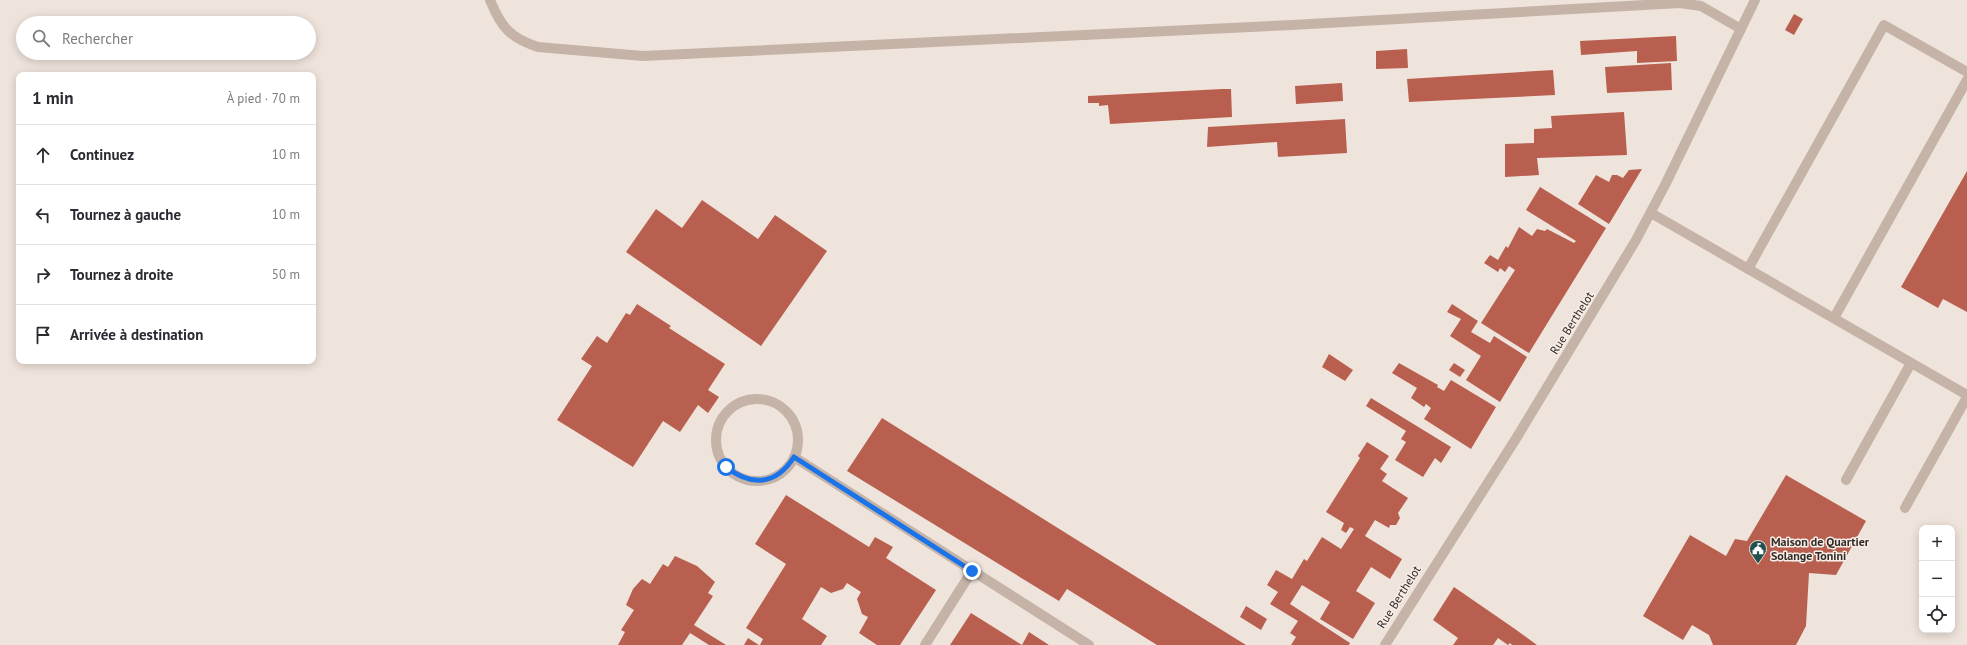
<!DOCTYPE html>
<html lang="fr">
<meta charset="utf-8">
<style>
body{margin:0;font-family:"PT Sans",sans-serif;background:#f2f2f3;color:#2b2b33}
.controls{position:absolute;right:12px;bottom:12px;display:grid;overflow:hidden;border-radius:8px;box-shadow:0 2px 10px #0003}
.controls button{width:36px;height:36px;display:grid;place-items:center;padding:0;border:0;border-bottom:1px solid #e1e1e2;background:#fff;color:#2b2b33;font:20px sans-serif}
.stop{position:absolute;width:12px;height:12px;margin:-9px;border:3px solid #1a73e8;border-radius:50%;background:#fff}
.stop.end{background:#1a73e8;border-color:#fff;box-shadow:0 1px 4px #0008}
.list{margin:0;padding:0;list-style:none}
h2{display:flex;justify-content:space-between;align-items:center;height:52px;margin:0;padding:0 16px;font-size:17px}
h2 small{font-size:13px;font-weight:400;color:#7c7c81}
.list li{display:grid;grid-template-columns:26px 1fr auto;gap:12px;align-items:center;box-sizing:border-box;height:60px;padding:0 16px;border-top:1px solid #e1e1e2}
.list b{display:block;font-size:15px;white-space:nowrap}
.list em{font-size:13px;font-style:normal;color:#7c7c81}
.icon{flex:none;width:22px;height:22px;fill:none;stroke:currentColor;stroke-width:2;stroke-linecap:round;stroke-linejoin:round}
.map{position:relative;flex:none;width:1967px;height:645px;overflow:hidden}
.search{position:absolute;background:#fff;box-shadow:0 2px 10px #0003;left:16px;top:16px;width:300px;height:44px;display:flex;align-items:center;gap:10px;box-sizing:border-box;padding:0 14px;border-radius:22px;color:#7c7c81;font-size:15px}
.panel{position:absolute;background:#fff;box-shadow:0 2px 10px #0003;left:16px;top:72px;width:300px;height:292px;border-radius:8px}
.map>svg:first-child{display:block}
.building{fill:#b95f4f}
.lines{fill:none;stroke-linecap:round;stroke-linejoin:round}
.service{stroke:#c5b3a8;stroke-width:10}
.tertiary{stroke:#c5b3a8;stroke-width:10}
.route{stroke:#1a73e8;stroke-width:5}
.labels{text-anchor:middle;stroke-width:3;stroke-linejoin:round;paint-order:stroke}
.street-label{font-size:12px;fill:#332a28;stroke:#f7eee7}
.poi-label{font-size:12px;font-weight:bold;fill:#332a28;stroke:#f7eee7;text-anchor:start}
</style>
<div class="map">
<svg width="1967" height="645" viewBox="0 0 1967 645">
<rect width="100%" height="100%" fill="#efe4db"/>
<g class="building">
<path d="M1794,14L1803,19L1794,35L1785,30Z"/>
<path d="M1676,36L1677,61L1637,63V51L1581,55L1580,41Z"/>
<path d="M1407,49L1408,68L1376,69V51Z"/>
<path d="M1671,63L1672,90L1607,93L1605,67Z"/>
<path d="M1553,70L1555,95L1409,102L1407,79Z"/>
<path d="M1342,83L1343,101L1296,104L1295,86Z"/>
<path d="M1222,89H1231L1232,117L1110,124L1108,105L1099,106V103H1088V96Z"/>
<path d="M1624,112L1627,155L1537,158L1539,175L1505,177V144L1534,143V129L1552,128L1551,116Z"/>
<path d="M1345,119L1347,153L1278,157L1277,142L1207,147L1208,127Z"/>
<path d="M1642,169L1609,224L1578,204L1596,175L1609,182L1612,175H1617L1623,178L1629,170Z"/>
<path d="M1967,171V312L1943,299L1938,308L1901,287Z"/>
<path d="M1540,187L1606,228L1529,353L1481,323L1515,270L1509,266L1505,272L1500,268L1498,272L1484,263L1490,255L1498,260L1506,246L1508,248L1519,227L1532,236L1537,229L1545,231L1547,229L1574,243L1576,241L1526,210Z"/>
<path d="M702,200L758,239L775,215L827,251L761,346L626,252L656,209L682,228Z"/>
<path d="M637,304L671,326L669,328L725,364L708,390L719,397L708,413L698,405L680,432L663,421L633,467L557,420L592,366L581,359L597,336L607,343L626,313L630,315Z"/>
<path d="M1452,304L1478,321L1471,332L1490,343L1494,336L1527,357L1500,402L1466,380L1481,356L1450,336L1461,319L1447,312Z"/>
<path d="M1329,354L1353,370L1345,381L1322,367Z"/>
<path d="M1399,363L1438,385L1437,387L1444,391L1451,380L1496,407L1471,449L1424,419L1431,408L1426,404L1424,407L1411,398L1417,388L1392,373Z"/>
<path d="M1454,363L1465,370L1460,377L1449,370Z"/>
<path d="M1371,398L1451,447L1441,463L1435,458L1423,477L1395,460L1406,442L1401,439L1406,431L1366,406Z"/>
<path d="M882,418L1093,550L1246,645H1157L1067,589L1059,601L847,471Z"/>
<path d="M1367,442L1389,456L1380,469L1387,474L1382,481L1408,498L1398,513L1400,518L1396,525H1390L1389,528L1375,520L1365,536L1402,559L1390,579L1371,567L1356,591L1375,603L1353,639L1320,619L1330,602L1302,585L1290,604L1350,643L1349,645H1291L1296,637L1290,633L1298,621L1270,604L1278,592L1267,585L1276,570L1292,579L1304,559L1307,561L1322,537L1341,549L1354,529L1350,527L1346,533L1341,530L1344,523L1326,512L1360,458L1358,456Z"/>
<path d="M1786,475L1866,521L1836,575L1809,573L1806,626L1796,645H1713L1709,635L1692,625L1683,640L1643,616L1690,535L1726,556L1735,539L1747,541Z"/>
<path d="M786,495L869,547L875,537L893,547L886,558L936,590L900,645H877L859,633L868,617L862,614L857,599L861,592L847,583L843,589L831,593L821,587L802,619L827,636L821,645H760L763,639L746,628L786,564L755,544Z"/>
<path d="M675,556L697,566L715,582L708,593L713,596L694,625L726,645H709L690,633L682,645H618L625,632L621,630L634,610L626,605L633,589L642,579L650,584L663,564L668,567Z"/>
<path d="M1454,587L1515,629L1537,645H1512L1510,643L1508,645L1498,638L1493,645H1453L1458,638L1433,620Z"/>
<path d="M1246,606L1267,619L1261,630L1240,617Z"/>
<path d="M971,613L1022,645L1029,632L1049,645H950Z"/>
<path d="M748,638L759,645H744Z"/>
</g>
<g class="lines">
<g class="service">
<path d="M490,0C501,27 510,38 538,47L643,56L1292,25L1680,3L1701,6L1741,29"/>
<path d="M1651,213L1967,395"/>
<path d="M1748,269L1884,25L1967,72"/>
<path d="M1834,318L1967,80"/>
<circle cx="757" cy="440" r="41"/>
<path d="M794,457L1089,645"/>
<path d="M1846,480L1911,363"/>
<path d="M1905,508L1967,397"/>
<path d="M925,645L972,571"/>
</g>
<path class="tertiary" d="M1385,645L1517,437L1636,240L1665,185L1755,0"/>
</g>
<g class="lines">
<path class="route" d="M726,467C752,487 776,485 794,457L972,571"/>
</g>
<defs>
<symbol id="civic-pin" viewBox="-11 -11 22 30"><path d="M0 17L-7.5 6A9.5 9.5 0 1 1 7.5 6Z" fill="#22504f" stroke="#f7eee7"/><path d="M-.6-6.5H3V-4.5H.6V-3L4-1V1h2V6H-6V1h2V-1L-.6-3ZM-1.2 2.5V6h2.4V2.5Z" fill="#fff"/></symbol>
</defs>
<g fill-rule="evenodd">
<use href="#civic-pin" x="1748" y="539" width="20" height="27"/>
</g>
<g class="labels">
<g class="street-label">
<text transform="translate(1572 323) rotate(-58)" y="4">Rue Berthelot</text>
<text transform="translate(1399 597) rotate(-58)" y="4">Rue Berthelot</text>
</g>
<g class="poi-label">
<text x="1771" y="546">Maison de Quartier<tspan x="1771" dy="14">Solange Tonini</tspan></text>
</g>
</g>
</svg>
<div class="controls">
<button>+</button>
<button>−</button>
<button><svg class="icon" aria-label="locate" viewBox="0 0 24 24"><circle cx="12" cy="12" r="6"/><path d="M12 2v4M12 18v4M2 12h4M18 12h4"/></svg></button>
</div>
<div class="stop" style="left:726px;top:467px"></div>
<div class="stop end" style="left:972px;top:571px"></div>
<div class="search"><svg class="icon" aria-label="search" viewBox="0 0 24 24"><circle cx="10" cy="10" r="6"/><path d="M15 15l6 6"/></svg>Rechercher</div>
<section class="panel">
<h2>1 min<small>À pied · 70 m</small></h2>
<ul class="list">
<li><svg class="icon" aria-label="ahead" viewBox="0 0 24 24"><path d="M12 20V5M6 11l6-6 6 6"/></svg><div><b>Continuez</b></div><em>10 m</em></li>
<li><svg class="icon" aria-label="left" viewBox="0 0 24 24"><path d="M17 20v-9H6M10 6l-5 5 5 5"/></svg><div><b>Tournez à gauche</b></div><em>10 m</em></li>
<li><svg class="icon" aria-label="right" viewBox="0 0 24 24"><path d="M7 20v-9h11M14 6l5 5-5 5"/></svg><div><b>Tournez à droite</b></div><em>50 m</em></li>
<li><svg class="icon" aria-label="arrive" viewBox="0 0 24 24"><path d="M6 21V4h12l-3 4 3 4H6"/></svg><div><b>Arrivée à destination</b></div></li>
</ul>
</section>
</div>
